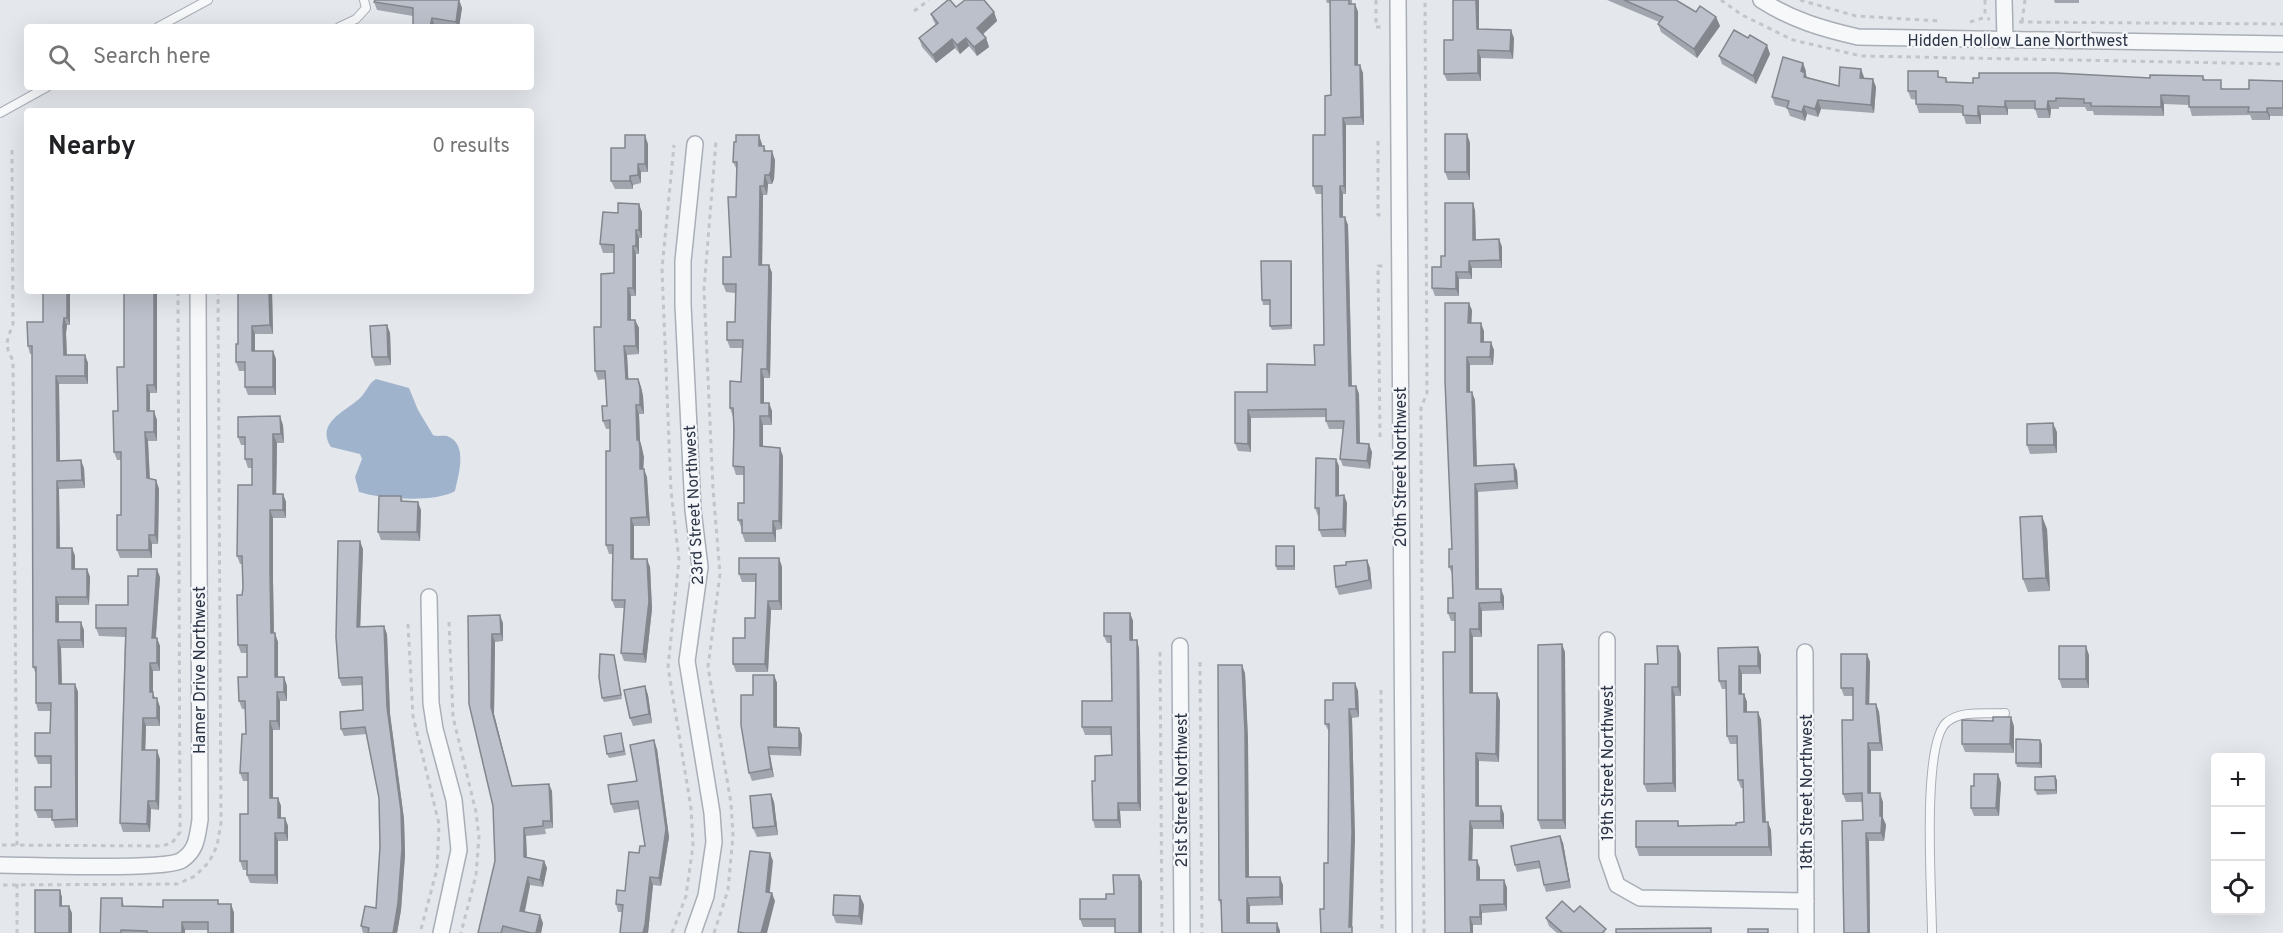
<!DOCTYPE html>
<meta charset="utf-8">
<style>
body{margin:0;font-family:Overpass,sans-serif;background:#f6f6f6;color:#202124}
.controls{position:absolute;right:18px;bottom:18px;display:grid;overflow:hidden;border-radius:6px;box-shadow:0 6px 24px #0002}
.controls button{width:54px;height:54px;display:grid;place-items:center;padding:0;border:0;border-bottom:2px solid #e0e0e0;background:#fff;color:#202124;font:30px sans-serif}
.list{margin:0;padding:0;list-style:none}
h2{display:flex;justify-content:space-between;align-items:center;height:78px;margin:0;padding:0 24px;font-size:26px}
h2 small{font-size:20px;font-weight:400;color:#757577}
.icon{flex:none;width:33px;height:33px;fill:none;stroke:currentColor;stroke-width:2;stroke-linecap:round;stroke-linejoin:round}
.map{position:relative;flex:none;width:2283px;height:933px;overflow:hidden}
.search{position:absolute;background:#fff;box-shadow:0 6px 24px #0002;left:24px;top:24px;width:510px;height:66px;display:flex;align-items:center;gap:15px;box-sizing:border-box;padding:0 21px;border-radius:6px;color:#757577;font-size:22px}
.panel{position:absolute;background:#fff;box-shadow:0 6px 24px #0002;left:24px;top:108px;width:510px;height:186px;border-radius:6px}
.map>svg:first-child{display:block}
.water{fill:#9fb4cc}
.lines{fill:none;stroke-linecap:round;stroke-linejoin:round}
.service-casing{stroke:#a9aeb7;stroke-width:10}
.minor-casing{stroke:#a9aeb7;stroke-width:18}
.path{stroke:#c2c5cb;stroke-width:3;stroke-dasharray:4.5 4.5;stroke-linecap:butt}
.service{stroke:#f7f8fa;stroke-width:8}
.minor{stroke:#f7f8fa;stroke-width:15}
.wall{fill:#a1a5ae}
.shaded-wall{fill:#83868d}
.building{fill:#bbc0ca;stroke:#83868d;stroke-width:1.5}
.labels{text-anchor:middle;stroke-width:4.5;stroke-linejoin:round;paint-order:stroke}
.street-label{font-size:16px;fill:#2b3445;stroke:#f4f6f9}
</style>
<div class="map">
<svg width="2283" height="933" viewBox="0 0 2283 933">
<rect width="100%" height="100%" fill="#e4e7ec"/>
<path class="water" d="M376,379L409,388L418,410L433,435C438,437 442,435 447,436C469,444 458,476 455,491C435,503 381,499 359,492L355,477L362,459L360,454L331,447C315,421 348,411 361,397C367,391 368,384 376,379Z"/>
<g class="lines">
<defs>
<g id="service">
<path d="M158,27L208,0"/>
<path d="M339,27L356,19L366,8L364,0"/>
<path d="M0,113L47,87"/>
<path d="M1932,933C1932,895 1921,743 1947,722C1961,710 1988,714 2005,713"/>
</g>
<g id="minor">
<path d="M1398,0L1404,933"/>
<path d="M1761,0C1792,20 1823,29 1858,37L2283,44"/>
<path d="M2004,0L2005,38"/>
<path d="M429,597L431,703L435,729L454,800L459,850L441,933"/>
<path d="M1607,640V856L1617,885L1640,898L1806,901"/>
<path d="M1180,646L1182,933"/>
<path d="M1805,652L1806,933"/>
<path d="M0,865C28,865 166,871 182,860C197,850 197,837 200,820L198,291"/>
<path d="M693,933L706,896L714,842L712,813L687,661L700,567L693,510L683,305V261L695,144"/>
</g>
</defs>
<use href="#service" class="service-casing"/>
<use href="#minor" class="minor-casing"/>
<g class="path">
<path d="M1376,0V27H1383"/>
<path d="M1721,0L1742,15L1793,40L1861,56L2283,64"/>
<path d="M1800,0L1856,16L1940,21"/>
<path d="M1985,0V18"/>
<path d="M914,11L929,0"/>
<path d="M1970,22L1983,18L1990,19"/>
<path d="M2019,22L2283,24"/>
<path d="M2022,22L2025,0"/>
<path d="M1378,141V215H1384"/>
<path d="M12,150L13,324C8,338 3,345 13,360L17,847"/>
<path d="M1380,437L1378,266H1386"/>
<path d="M449,622L453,717L476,812L479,837L476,875L461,933"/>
<path d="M408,624L413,716L439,824L437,869L420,933"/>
<path d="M1160,652L1162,933"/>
<path d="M1200,662L1202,933"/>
<path d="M1381,690L1382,933"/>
<path d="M2,845L162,846L172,843L180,832L178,291"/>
<path d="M17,884V933"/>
<path d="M3,885L178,884L195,876L209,862L217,846L221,823L218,291"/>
<path d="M672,933L686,896L693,845L691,808L668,667L679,560L671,491L662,269L674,145"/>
<path d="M714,933L728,890L733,835L731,803L708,667L720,574L713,489L704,289L716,141"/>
<path d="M1424,933L1421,430V408L1427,393L1425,0"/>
</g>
<use href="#service" class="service"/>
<use href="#minor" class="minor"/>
</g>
<g class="wall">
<path d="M459,0L462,8L459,27H413V16L377,10L374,2Z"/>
<path d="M1326,0H1352V4H1355L1358,12V65L1363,73L1364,125H1346V194H1343V217L1348,225L1352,386H1356L1359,394L1360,443L1372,452L1370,469L1343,466L1340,459L1343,429H1329L1326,421V417L1251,418V452L1238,451L1235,443V392H1267L1315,365L1324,345L1322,194H1316L1313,186L1325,135L1331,95L1330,3H1327Z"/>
<path d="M1453,0H1479V29L1514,38L1513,59L1481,58V81H1447L1444,74L1453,40Z"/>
<path d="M1607,0H1676L1696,12L1716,17L1720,26L1697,58L1661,32L1658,24L1659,22Z"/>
<path d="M2054,0H2079V3H2055Z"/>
<path d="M956,7L994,12L997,21L983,34L986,38L989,47L977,56L969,46L960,54L955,48L936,63L922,47L919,38L936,25L934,22L931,14Z"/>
<path d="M1770,54L1756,84L1722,64L1719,56Z"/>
<path d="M1803,63L1807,77L1839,86L1864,78L1876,87L1874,113L1821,109L1818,117L1807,114L1805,121L1790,116L1787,108L1775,105L1772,97Z"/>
<path d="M2203,76L2205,80L2224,89H2249L2283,81V116H2270V120H2252L2250,115L2192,116L2189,105L2164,104V116L2094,115L2093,111H2087L2085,107H2059V109H2051L2050,118H2038L2035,109H2008V115H1981V124H1966L1963,114L1961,113H1919L1916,104V100L1911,99L1908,91L1940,77L1946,78L1948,82L1973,83L2150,78Z"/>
<path d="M1467,134L1470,143V180H1448L1445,172Z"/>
<path d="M648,144V172H641V183L633,185V189H615L611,181Z"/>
<path d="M762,144V146H764L766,151L775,160L774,179L772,184H768L767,195H763L762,265H769L772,273L770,378H764V403H769L772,411V425H763V447L783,456L782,529L776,530V542H745L742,533V529L738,520L744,503V475H736L733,466V417L730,408L741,382L742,348H730L727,340L735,322V293L726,292L723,284L731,257L736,197L737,170L733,162Z"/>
<path d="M1475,210L1476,240L1499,239L1502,247V268H1472V279H1459V296H1435L1432,288L1445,256Z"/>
<path d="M642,212V238H639V254H636V296H631V320H635L639,328V354L627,355L628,379H638L641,387L643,396L644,414H639L640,441L642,448L643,469L647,477L650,526H634V559L650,567L652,609L646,663L624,661L621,653L624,608H615L612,600L613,554H609L606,545L610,451V429H606L603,421L607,406L606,379L598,380L595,371L601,327L614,273V253H603L600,244Z"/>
<path d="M1292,265V329L1272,330L1270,326V305H1263L1262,300Z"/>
<path d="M70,291V325H67L66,333L67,355H85L88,363V384H59L60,461L84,468L85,488L59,489L60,548H72L75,556V569H87L90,577L89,605H59V622L84,630V648H61L62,684H75L78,692V827L55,828L52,818H38L35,810L51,787V764H38L35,756L50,733L51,711H38L36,703V674L33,667L32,354H30L28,346L43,322Z"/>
<path d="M157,291V393H150V411L157,420V441H148L150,479L156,480L159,489L158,544H152V558H120L117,550L121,515V460H117L114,452L124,367Z"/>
<path d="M272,291L273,334H255V351H273L276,359V395H248L245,387V371H239L236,362L238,344Z"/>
<path d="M1445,303L1472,310L1471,323L1484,331V342L1494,350L1493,365H1470V392L1475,400L1477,466L1514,464L1517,471L1518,489L1478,492L1479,589H1501L1504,597V610L1482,611V637H1473V693H1497L1500,701L1499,762L1479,761V806L1504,814V829H1473L1472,860L1480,868V880H1504L1507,888V911L1482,913V925H1473V933H1445L1455,652V621H1451L1448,613L1453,598V575L1449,567L1452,549Z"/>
<path d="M387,325L390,333L391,365L375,366L372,357Z"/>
<path d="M283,425L284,443H277L276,494H283L286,502V518H273V581L274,633L278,642V677H284L287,686V701H280V730H273V798H278L281,806V818H285L288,826V841H278V884L250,883L247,875V870H243L240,861L248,814V781H243L240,773L246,734L245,709H242L239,701L247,677V653H241L238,645L243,588L242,564H240L237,556L252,485V468H248L245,459V445H241L238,437Z"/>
<path d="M2057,432V453L2030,454L2027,445Z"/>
<path d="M1339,466V495H1344L1347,503L1346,537H1322L1319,530V516H1318L1315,508Z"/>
<path d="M401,496L403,501L421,510L420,541L381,540L378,532Z"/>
<path d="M2047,529L2050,591L2028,592L2023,579Z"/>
<path d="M1294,546L1295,550V570H1277L1276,566Z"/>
<path d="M363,549L360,627L387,634L390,714L404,819L405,855L401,910L397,933H363L361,926L376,908L380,847L379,798L367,734L344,736L341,729L363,710L362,685L342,686L339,678Z"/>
<path d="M779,558L782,567V610H771L768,672H736L733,664L755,618V582H742L739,574Z"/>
<path d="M1367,560L1370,568L1372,589L1339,595L1336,587L1346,565Z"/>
<path d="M160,577L156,638L160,646V671H153V694L160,707V726H146L145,750L160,759L159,810L151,809L150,832H123L120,823L125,637L99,636L96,628L128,605Z"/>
<path d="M1130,613L1133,621V640L1139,648L1141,811H1120L1121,828H1095L1093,820L1095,781L1112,755V735H1085L1082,727L1112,701L1111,643H1107L1104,636Z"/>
<path d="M468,616L503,623V641L495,642L494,714L512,786L552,791L553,828L545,829L546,834L526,836L527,857L544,861L547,868L543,887L530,885L525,912L543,923L541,933H478L495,861L493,806Z"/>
<path d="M1718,648L1761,655V674H1742V694H1744L1747,702V712H1758L1761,720L1766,822L1771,830L1772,856H1639L1636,847L1678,821L1679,826L1736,825L1744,822V788H1741L1738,780L1737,744H1730L1727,736L1726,689H1722L1719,681Z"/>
<path d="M1565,652L1566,829H1541L1538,820Z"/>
<path d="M1681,654V696H1675L1676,792H1647L1644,784L1658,664Z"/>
<path d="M1867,654L1870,662L1869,704H1876L1879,712L1883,751H1871V793L1883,802V818L1886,825L1884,841H1869L1870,933L1862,802H1846L1843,794L1853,720V696H1844L1841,688Z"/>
<path d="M2089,655V688H2062L2059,679Z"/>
<path d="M615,659L622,699L604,702L602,698Z"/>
<path d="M1245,673L1248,740L1249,877L1283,885V905L1250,906V923H1277L1280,931L1222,933L1221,906L1219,900Z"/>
<path d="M774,675L777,683V727L799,728L802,735L801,756L770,755L774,777L752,781L749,773L753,695Z"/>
<path d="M1355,683L1358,691L1359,717L1352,718L1355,840L1324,909L1328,863L1329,732L1325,724L1333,700Z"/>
<path d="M645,686L648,695L652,723L633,726L630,718Z"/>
<path d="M2014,726V753L1965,752L1962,744Z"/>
<path d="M621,733L626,755L609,758L607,754Z"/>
<path d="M2042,744V768L2017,767L2016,763Z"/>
<path d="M657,749L669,837L661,886L653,885L648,933H620L622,912H618L616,904L625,891L639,853L645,846L639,809L614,813L611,804L637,781Z"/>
<path d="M1998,774L2001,783L1999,816H1974L1971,808Z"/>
<path d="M2057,780V794L2037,795L2035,790Z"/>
<path d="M771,794L774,802L778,835L757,837L753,828Z"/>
<path d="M1560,836L1563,843L1571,888L1546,892L1544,885L1541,868L1517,872L1515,865Z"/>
<path d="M1139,875L1142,882V933L1115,927H1083L1080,919L1106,899L1114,894Z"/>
<path d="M860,896L864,905L862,925L836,923L833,915Z"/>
<path d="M122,898L124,906L163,907L231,904L234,913V933L208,930H185V933H100Z"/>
<path d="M1546,918L1607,933H1557L1549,926Z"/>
</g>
<g class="shaded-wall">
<path d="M459,0L462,8L459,27H458L456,22Z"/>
<path d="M1476,0H1479V36L1477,29Z"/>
<path d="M1355,4L1358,12V73L1355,65Z"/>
<path d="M994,12L997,21L981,36L977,28Z"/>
<path d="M1716,17L1720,26L1697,58L1694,49Z"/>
<path d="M432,18L435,27H430Z"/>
<path d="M1511,30L1514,38L1513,59L1510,51Z"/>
<path d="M966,38L969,46L960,54L957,45Z"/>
<path d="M986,38L989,47L977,56L974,47Z"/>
<path d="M952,39L955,48L936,63L933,55Z"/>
<path d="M1767,45L1770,54L1756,84L1753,76Z"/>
<path d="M1478,50L1481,58V81L1478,73Z"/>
<path d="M1803,63L1806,71L1805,73L1808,81L1801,71Z"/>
<path d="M1360,65L1363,73L1364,125L1361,117Z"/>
<path d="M1861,69L1864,77L1863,86L1860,78Z"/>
<path d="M1873,79L1876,87L1874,113L1871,105Z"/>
<path d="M2161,95L2164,104V116L2161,107Z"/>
<path d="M1818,100L1821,109L1818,117L1815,109Z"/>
<path d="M2005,101L2008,109V115L2005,107Z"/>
<path d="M2048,101L2051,109L2050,118L2047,109Z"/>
<path d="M1804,106L1807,114L1805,121L1802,112Z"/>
<path d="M1978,106L1981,115V124L1978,116Z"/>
<path d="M2267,108L2270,116V120L2267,112Z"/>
<path d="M1343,118L1346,125V194L1344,186Z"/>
<path d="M1467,134L1470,143V180L1467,172Z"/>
<path d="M645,135L648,144V172L645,164Z"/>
<path d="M759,135L762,144V154L759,146Z"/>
<path d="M772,151L775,160L774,179L772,184L769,175Z"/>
<path d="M638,164L641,172V183L638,175Z"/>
<path d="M765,175L768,184L767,195L764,186Z"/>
<path d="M630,176L633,185V189L630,181Z"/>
<path d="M760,186L763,195L762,273L759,265Z"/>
<path d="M1340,186L1343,194V225L1340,217Z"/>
<path d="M1473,203L1475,210L1476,247L1473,240Z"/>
<path d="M639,204L642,212V238L639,230Z"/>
<path d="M1345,217L1348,225L1352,394L1349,386Z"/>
<path d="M636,230L639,238V254L636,246Z"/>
<path d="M1499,239L1502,247V268L1500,260Z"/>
<path d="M633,246L636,254V296L633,288Z"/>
<path d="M1291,261L1292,265V329L1291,325Z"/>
<path d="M1469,261L1472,268V279L1469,272Z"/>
<path d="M769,265L772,273L770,378L767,369Z"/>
<path d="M1456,272L1459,279V296L1456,289Z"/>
<path d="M628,288L631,296V329L628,320Z"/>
<path d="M67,291H70V325L67,318Z"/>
<path d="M154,291H157V393L154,385Z"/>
<path d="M269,291H272L273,334L270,325Z"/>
<path d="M1469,303L1472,310L1471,331L1468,323Z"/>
<path d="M64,318L67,325L66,333L67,362L64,355L63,326Z"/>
<path d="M635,320L639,328V354L636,346Z"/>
<path d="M1481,323L1484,331V350L1481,342Z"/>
<path d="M387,325L390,333L391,365L388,357Z"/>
<path d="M252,326L255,334V360L252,351Z"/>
<path d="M1491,342L1494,350L1493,365L1490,357Z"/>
<path d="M624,346L627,355L629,388L626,379Z"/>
<path d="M273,351L276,359V395L273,387Z"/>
<path d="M85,355L88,363V384L85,376Z"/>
<path d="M1467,357L1470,365V400L1467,392Z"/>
<path d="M761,369L764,378V411L761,403Z"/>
<path d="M56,376L59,384L60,469L57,461Z"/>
<path d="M638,379L641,387L643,396L644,414L640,405Z"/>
<path d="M147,385L150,393V420L147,411Z"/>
<path d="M1356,386L1359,394L1360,451L1357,443Z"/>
<path d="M1472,392L1475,400L1477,474L1474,466Z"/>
<path d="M769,403L772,411V425L769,416Z"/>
<path d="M636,405L639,414L640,441L642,448L644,457L643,477L640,469L637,440Z"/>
<path d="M1248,410L1251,418V452L1248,444Z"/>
<path d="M154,411L157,420V441L154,432Z"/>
<path d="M280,416L283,425L284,443L281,434Z"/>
<path d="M760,416L763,425V455L760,446Z"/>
<path d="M2053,423L2057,432V453L2054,445Z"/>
<path d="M145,432L148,441L150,487L147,478Z"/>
<path d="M273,434L277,443L276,502L273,494Z"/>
<path d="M1369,444L1372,452L1370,469L1367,461Z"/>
<path d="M780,448L783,456L782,529L779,521Z"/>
<path d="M1336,459L1339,466V503L1336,496Z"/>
<path d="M81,460L84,468L85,488L82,480Z"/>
<path d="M1514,464L1517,471L1518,489L1515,481Z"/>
<path d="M644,469L647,477L650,526L647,517Z"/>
<path d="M156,480L159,489L158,544L155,535Z"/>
<path d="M57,481L59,489L60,556L57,548Z"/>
<path d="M1475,484L1478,492L1479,597L1476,589Z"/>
<path d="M283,494L286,502V518L283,510Z"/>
<path d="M1344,495L1347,503L1346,537L1343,529Z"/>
<path d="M418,502L421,510L420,541L417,532Z"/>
<path d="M270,510L273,518V581L274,642L271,633L270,573Z"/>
<path d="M2042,516L2047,529L2050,591L2046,578Z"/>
<path d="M631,518L634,526V567L631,559Z"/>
<path d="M773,521L776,530V542L773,533Z"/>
<path d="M149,535L152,544V558L149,550Z"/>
<path d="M360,541L363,549L360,634L357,627Z"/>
<path d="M1294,546L1295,550V570L1294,566Z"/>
<path d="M72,548L75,556V577L72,569Z"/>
<path d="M779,558L782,567V610L779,601Z"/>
<path d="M647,559L650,567L652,609L646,663L643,654Z"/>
<path d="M1367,560L1370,568L1372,589L1369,580Z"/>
<path d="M87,569L90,577L89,605L87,597Z"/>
<path d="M157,569L160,577L155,646L152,638Z"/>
<path d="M1501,589L1504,597V610L1501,602Z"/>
<path d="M56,597L59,605V630L56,622Z"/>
<path d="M768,601L771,610L768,672L765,664Z"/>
<path d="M1479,603L1482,611V637L1479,629Z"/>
<path d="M1130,613L1133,621V648L1130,640Z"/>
<path d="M500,615L503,623V641L501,634Z"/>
<path d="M81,622L84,630V648L81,640Z"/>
<path d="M384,626L387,634L390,714L404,819L405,855L401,910L397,933H393Z"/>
<path d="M1470,629L1473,637V701L1470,693Z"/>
<path d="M275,633L278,642V686L275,677Z"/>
<path d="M492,634L495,642L494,714L514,793L491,707Z"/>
<path d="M157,638L160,646V671L157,663Z"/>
<path d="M58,640L61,648L62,692L59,684Z"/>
<path d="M1137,640L1139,648L1141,811L1138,803Z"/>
<path d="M1562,644L1565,652L1566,829L1563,820Z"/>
<path d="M1678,646L1681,654V696L1678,687Z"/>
<path d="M2086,646L2089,655V688L2086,679Z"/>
<path d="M1758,647L1761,655V674L1758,666Z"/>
<path d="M1867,654L1870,662L1869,712L1866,704Z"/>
<path d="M150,663L153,671V694L156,700V707L150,692Z"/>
<path d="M1242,665L1245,673L1248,740L1249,885L1246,877Z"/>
<path d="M1739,666L1742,674V702L1739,694Z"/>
<path d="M774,675L777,683V735L774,727Z"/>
<path d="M284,677L287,686V701L284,692Z"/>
<path d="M1355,683L1358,691L1359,717L1356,709Z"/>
<path d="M75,684L78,692V827L76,819Z"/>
<path d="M645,686L648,695L652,723L649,714Z"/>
<path d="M1672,687L1675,696L1676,792L1673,783Z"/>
<path d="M277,692L280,701V730L277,721Z"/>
<path d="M1497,693L1500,701L1499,762L1496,754Z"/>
<path d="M1744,694L1747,702V720L1744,712Z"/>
<path d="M157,698L160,707V726L157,718Z"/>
<path d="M1876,704L1879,712L1883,751L1880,743Z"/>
<path d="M1349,709L1352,718L1355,840L1352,933L1349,927Z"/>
<path d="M1758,712L1761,720L1766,830L1763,822Z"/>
<path d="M2011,717L2014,726V753L2010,744Z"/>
<path d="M143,718L146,726L145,758L142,750Z"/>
<path d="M270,721L273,730V806L270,798Z"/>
<path d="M799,728L802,735L801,756L799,748Z"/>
<path d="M654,740L657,749L669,837L661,886L659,878Z"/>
<path d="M2040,740L2042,744V768L2040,763Z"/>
<path d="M1868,743L1871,751V802L1868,793Z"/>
<path d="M768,747L770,755L774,777L771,769Z"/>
<path d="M157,750L160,759L159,810L156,801Z"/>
<path d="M1476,753L1479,761V814L1476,806Z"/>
<path d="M1998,774L2001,783L1999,816L1996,808Z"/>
<path d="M2055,776L2057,780V794L2056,790Z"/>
<path d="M549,784L552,791L553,828L551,821Z"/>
<path d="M1880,793L1883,802V818L1886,825L1884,841L1881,833Z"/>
<path d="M771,794L774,802L778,835L775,826Z"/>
<path d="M278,798L281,806V826L278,818Z"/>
<path d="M148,801L151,809L150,832L147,824Z"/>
<path d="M1118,803L1120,811L1121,828L1118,820Z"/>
<path d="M1501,806L1504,814V829L1501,821Z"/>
<path d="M285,818L288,826V841L285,833Z"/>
<path d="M1470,821L1473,829L1472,868L1469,860Z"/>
<path d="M1768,822L1771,830L1772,856L1769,847Z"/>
<path d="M524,828L526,836L527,864L524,857Z"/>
<path d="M275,833L278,841V884L275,875Z"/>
<path d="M1866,833L1869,841L1870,933H1868Z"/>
<path d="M1560,836L1563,843L1571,888L1569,881Z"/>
<path d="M770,853L773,861L769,900L766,892Z"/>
<path d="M1477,860L1480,868V888L1477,880Z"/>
<path d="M544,861L547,868L543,887L540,880Z"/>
<path d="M1139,875L1142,882V933H1139Z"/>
<path d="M528,877L530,885L523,918L520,911Z"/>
<path d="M650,877L653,885L648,933H643Z"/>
<path d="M1280,877L1283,885V905L1280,897Z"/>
<path d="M1504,880L1507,888V911L1504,904Z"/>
<path d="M60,890L62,897V913L60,906Z"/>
<path d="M772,893L775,901L767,933H761Z"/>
<path d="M860,896L864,905L862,925L859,916Z"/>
<path d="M1247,898L1250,906V931L1247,923Z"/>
<path d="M231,904L234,913V933H231Z"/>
<path d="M1480,905L1482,913V925L1480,917Z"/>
<path d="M69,906L72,913V933H69Z"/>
<path d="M540,915L543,923L541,933H536Z"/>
<path d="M1470,917L1473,925V933H1471Z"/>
<path d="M182,922L185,930V933H182Z"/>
<path d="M1277,923L1280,931V933H1277Z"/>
</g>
<g class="building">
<path d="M375,0H459L456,22L432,18L430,27H413V8L374,2Z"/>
<path d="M948,0H950L956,7L965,0H984L994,12L977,28L986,38L974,47L966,38L957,45L952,39L933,55L919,38L938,23L931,14Z"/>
<path d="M1330,0H1349V4H1355V65H1360L1361,117L1343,118L1344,186H1340V217H1345L1349,386H1356L1357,443L1369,444L1367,461L1340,459L1344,421H1326V409L1248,410V444L1235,443V392H1267V364L1315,365L1314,345H1324L1322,186H1313V135H1325V96L1331,95Z"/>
<path d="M1453,0H1476L1477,29L1511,30L1510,51L1478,50V73L1444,74V40H1453Z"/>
<path d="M1624,0H1676L1696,12L1700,6L1716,17L1694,49L1658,24L1663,17Z"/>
<path d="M1734,30L1748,38L1750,35L1767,45L1753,76L1719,56Z"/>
<path d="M1783,57L1803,63L1801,71L1805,73L1804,77L1839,86L1840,67L1861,69L1860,78L1873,79L1871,105L1818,100L1815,109L1804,106L1802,112L1787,108L1789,101L1772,97Z"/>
<path d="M1908,71H1938V77L1946,78V82L1973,83V78H1979V73H2056L2150,78V75L2203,76V80H2221V89H2249V80L2283,81V108H2267V112H2248L2249,107H2189V96L2161,95V107L2091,106V103H2084V99L2056,98V101H2048L2047,109H2035V101H2005V107L1978,106V116L1963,115V106L1958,105L1916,104V91H1908Z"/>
<rect x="1445" y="134" width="22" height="38"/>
<path d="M625,135H645V164H638V175L630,176V181H611V148H625Z"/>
<path d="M736,135H759V146H764V151H772L771,171L769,175H765L764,186H760L759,265H769L767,369H761V403H769V416H760V446L780,448L779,521H773V533H742V520H738V503H744V467L733,466L734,430L733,408H730V381L741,382L743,340H727V322H735L736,284H723V257H731L728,197H736L737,162H733L734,142H736Z"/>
<rect x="26" y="165" width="1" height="28"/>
<path d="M618,203L639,204V230H636V246H633V288H628V320H635L636,346H624L626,379H638L640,388V405H636L637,440H639L640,449V469H644L647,517L631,518V559H647L649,601L643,654L621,653L625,600H612L613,545H606V451H610V420L603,421L602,406H607L605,371H595L594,327H601V274L614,273V245L600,244L603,212L618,213Z"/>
<path d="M1445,203H1473V240L1499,239L1500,260L1469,261V272H1456V289L1432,288V267H1441V256H1445Z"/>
<path d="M1261,261H1291V325L1270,326V300H1262Z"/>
<path d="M43,291H67V318H64L63,326L64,355H85V376H56L57,461L81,460L82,480L57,481V548H72V569H87V597H56V622H81V640H58L59,684H75L76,819L52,820V810H35V787H51V756H35V733H50L51,703H36V667H33L32,346H28L27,322H43Z"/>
<path d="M124,291H154V385H147V411H154V432H145L147,478L156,480L155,535H149V550H117V515H121V452H114L113,411H118L117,367H124Z"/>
<path d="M238,291H269L270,325L252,326V351H273V387H245V362H236V344H238Z"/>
<path d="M1445,303H1469L1468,323H1481V342H1491L1490,357H1467V392H1472L1474,466L1514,464L1515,481L1475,484L1476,589H1501V602L1479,603V629H1470V693H1497L1496,754L1476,753V806H1501V821H1470L1469,860H1477V880H1504V904L1480,905V917H1470L1471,933H1445L1443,652H1455V613H1448V598H1453L1452,566L1449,567V549H1452L1445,381Z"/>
<path d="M387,325L388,357H372L370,326Z"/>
<path d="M280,416L281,434H273V494H283V510H270V573L271,633H275V677H284V692H277V721H270V798H278V818H285V833H275V875H247V861H240V814H248V773H240L242,734H246L245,701H239L238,677H247V645H238L237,595H242L243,588L242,556H237L238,485H252V459H245V437H238V417Z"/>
<path d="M2053,423L2054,445H2027V424Z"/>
<path d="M1316,458L1336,459V496L1344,495L1343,529L1319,530V508H1315Z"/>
<path d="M379,496H401V501L418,502L417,532H378Z"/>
<path d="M2042,516L2046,578L2023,579L2020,517Z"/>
<path d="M338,541H360L357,627L384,626L387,707L401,811L402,848L398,903L393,933H368L369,928L361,926L365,906L376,908L380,847L379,798L365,727L341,729L340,712L363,710L362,677L339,678L336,637Z"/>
<rect x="1276" y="546" width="18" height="20"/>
<path d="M739,558H779V601H768L765,664H733V638H745V618H755L756,574H739Z"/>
<path d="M1367,560L1369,580L1336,587L1334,566L1346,565V562Z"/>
<path d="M138,569H157L152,638H157V663H150V692H153V698H157V718H143L142,750H157L156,801H148L147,824L120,823L126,628H96V605H128V576H138Z"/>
<path d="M1104,613H1130V640H1137L1138,803H1118V820H1093L1092,781H1095V756L1112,755L1111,727H1082V701H1112L1111,636H1104Z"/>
<path d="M500,615L501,634H492L491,707L512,786L549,784L551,821H543V826L524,828V857L544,861L540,880L528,877L520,911L540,915L536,933H531L503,926L501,933H478L495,861L493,806L469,704L468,616Z"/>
<path d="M1562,644L1563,820H1538V645Z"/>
<path d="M1657,646H1678V687H1672L1673,783L1644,784L1645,664H1658Z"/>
<rect x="2059" y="646" width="27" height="33"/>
<path d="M1758,647V666H1739V694H1744V712H1758L1763,822H1768L1769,847H1636V821H1678V826L1736,825V823L1744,822L1743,780H1738L1737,736H1727L1726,681H1719L1718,648Z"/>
<path d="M600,654L614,655L621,695L602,698L599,677Z"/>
<path d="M1841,654H1867L1866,704H1876L1880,743H1868V793H1880V816H1882L1881,833H1866L1868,933H1844L1842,821L1863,820L1862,793L1843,794L1842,720H1853V688H1841Z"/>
<path d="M1218,665H1242L1245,732L1246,877H1280V897L1247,898V923H1277V933H1222L1221,900H1219Z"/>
<path d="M753,675H774V727L799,728V748L768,747L771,769L749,773L741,725V695H753Z"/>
<path d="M1333,683H1355L1356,709H1349L1352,832L1349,927H1352V933H1321L1320,909H1324V863H1328L1329,724H1325V700H1333Z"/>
<path d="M645,686L649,714L630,718L624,690Z"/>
<path d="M1993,717H2011L2010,744H1962V720L1993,721Z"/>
<path d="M621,733L624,751L607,754L604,736Z"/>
<path d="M2016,739L2040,740V763H2016Z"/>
<path d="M654,740L666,829L659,878L650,877L645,925L643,933H620L623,905L616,904L617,890L625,891L629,852L639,853L640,846H645L638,801L611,804L608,785L637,781L630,745Z"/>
<path d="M1974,774H1998L1996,808H1971V786H1974Z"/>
<path d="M2055,776L2056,790H2035V777Z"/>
<path d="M771,794L775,826L753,828L750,796Z"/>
<path d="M1560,836L1569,881L1544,885L1539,861L1515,865L1511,846Z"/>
<path d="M750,851L770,853L766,892L772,893L761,933H745L738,932Z"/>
<path d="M1113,875H1139V933H1115V919H1080V899H1106V894H1114Z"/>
<path d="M35,890H60V906H69V933H35Z"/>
<path d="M834,895L860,896L859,916L833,915Z"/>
<path d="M101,898H122V906L163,907V900H218V904H231V933H208V922H182V933H147V931L121,930V933H100Z"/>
<path d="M1562,901L1574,912L1580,906L1606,929L1602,933H1563L1546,918Z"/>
<path d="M1711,928V933H1616V929Z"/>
<rect x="1748" y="929" width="20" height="4"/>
</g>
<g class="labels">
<g class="street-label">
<text x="2018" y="46">Hidden Hollow Lane Northwest</text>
<text transform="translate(1400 467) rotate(-90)" y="6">20th Street Northwest</text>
<text transform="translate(693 505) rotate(-93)" y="6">23rd Street Northwest</text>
<text transform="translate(199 670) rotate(-90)" y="6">Hamer Drive Northwest</text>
<text transform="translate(1607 763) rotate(-90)" y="6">19th Street Northwest</text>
<text transform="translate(1181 790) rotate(-90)" y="6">21st Street Northwest</text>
<text transform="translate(1806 792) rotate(-90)" y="6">18th Street Northwest</text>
</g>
</g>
</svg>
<div class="controls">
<button>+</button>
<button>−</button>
<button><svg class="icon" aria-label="locate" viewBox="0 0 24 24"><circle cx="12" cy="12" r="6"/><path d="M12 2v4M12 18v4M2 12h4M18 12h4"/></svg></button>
</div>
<div class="search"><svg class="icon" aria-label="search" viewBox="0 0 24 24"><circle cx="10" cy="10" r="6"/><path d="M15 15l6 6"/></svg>Search here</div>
<section class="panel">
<h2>Nearby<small>0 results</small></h2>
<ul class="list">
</ul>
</section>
</div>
